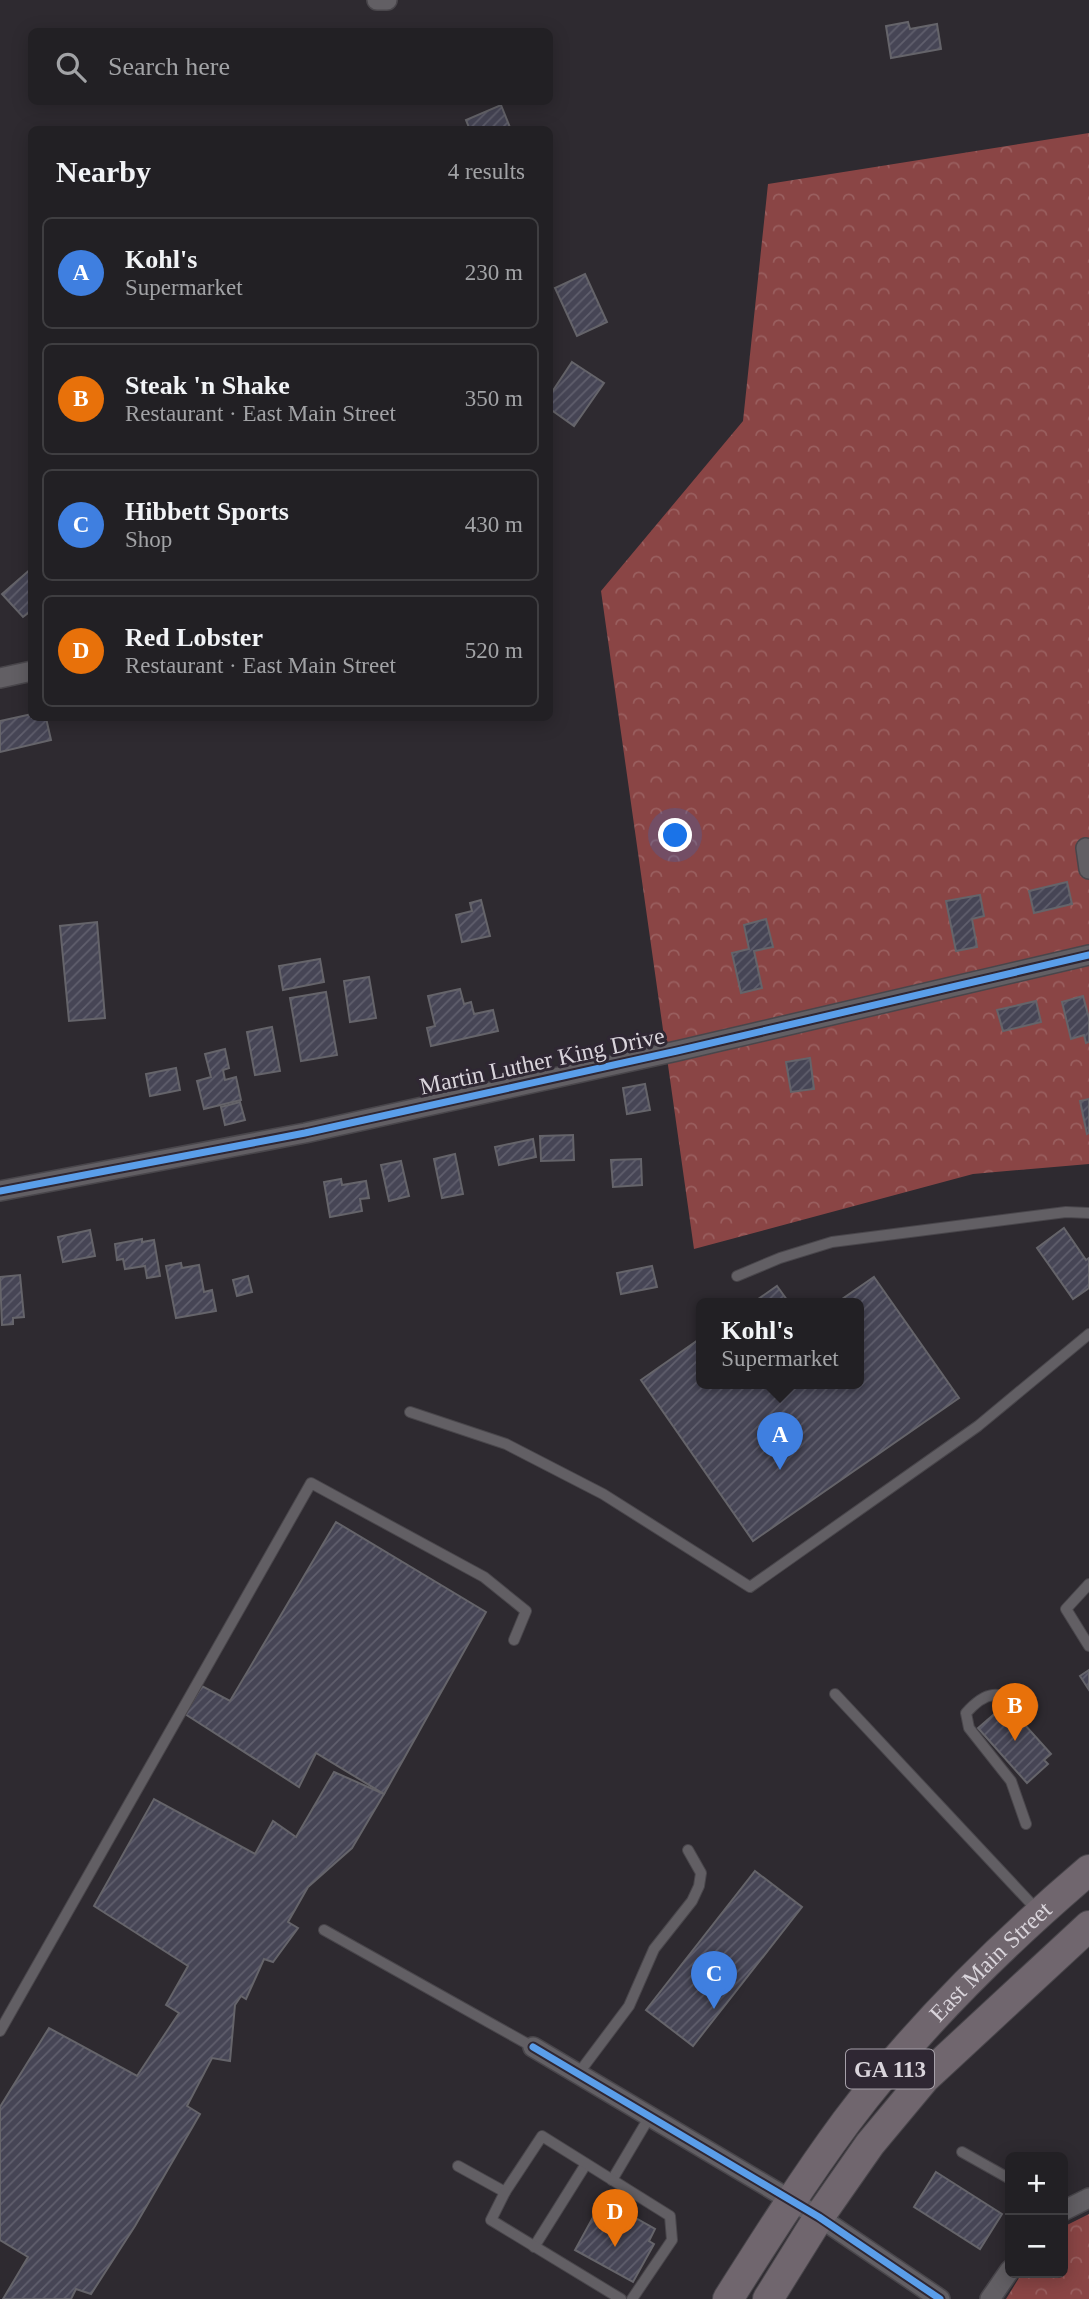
<!DOCTYPE html>
<meta charset="utf-8">
<style>
body{margin:0;font-family:Georgia,serif;background:#2a282c;color:#f1f3f6}
.controls{position:absolute;right:21px;bottom:21px;display:grid;overflow:hidden;border-radius:10px;box-shadow:0 4px 18px #0003}
.controls button{width:63px;height:63px;display:grid;place-items:center;padding:0;border:0;border-bottom:2px solid #3f3e41;background:#222024;color:#f1f3f6;font:35px sans-serif}
.you{position:absolute;left:676px;top:836px;width:24px;height:24px;margin:-18px;border:5px solid #fff;border-radius:50%;background:#1a73e8;box-shadow:0 0 0 10px #1a73e833}
.badge{display:grid;place-items:center;width:46px;height:46px;border-radius:50%;background:#9d989f;color:#fff;font-size:23px;font-weight:700}
.pin{position:absolute;translate:-50% -58px;filter:drop-shadow(0 2px 4px #0008)}
.pin::after{content:'';position:absolute;top:37px;width:24px;height:21px;background:inherit;clip-path:polygon(0 0,100% 0,50% 100%)}
.popup{position:absolute;left:696px;top:1298px;width:168px;height:91px;box-sizing:border-box;display:grid;place-content:center;border-radius:10px;background:#222024;filter:drop-shadow(0 2px 5px #0005);font-size:23px;white-space:nowrap;color:#a2a3a6}
.popup b{font-size:26px;color:#f1f3f6}
.popup::after{content:'';position:absolute;left:50%;top:100%;margin-left:-14px;border:14px solid transparent;border-top-color:#222024}
.list{margin:0;padding:0;list-style:none}
h2{display:flex;justify-content:space-between;align-items:center;height:91px;margin:0;padding:0 28px;font-size:30px}
h2 small{font-size:23px;font-weight:400;color:#a2a3a6}
.list li{display:grid;grid-template-columns:46px 1fr auto;gap:21px;align-items:center;box-sizing:border-box;height:112px;margin:0 14px 14px;padding:0 14px;border:2px solid #3f3e41;border-radius:10px}
.list b{display:block;font-size:26px;white-space:nowrap}
.list p{margin:0;font-size:23px;white-space:nowrap;color:#a2a3a6}
.list em{font-size:23px;font-style:normal;color:#a2a3a6}
.icon{flex:none;width:38px;height:38px;fill:none;stroke:currentColor;stroke-width:2;stroke-linecap:round;stroke-linejoin:round}
.map{position:relative;flex:none;width:1089px;height:2299px;overflow:hidden}
.search{position:absolute;background:#222024;box-shadow:0 4px 18px #0003;left:28px;top:28px;width:525px;height:77px;display:flex;align-items:center;gap:18px;box-sizing:border-box;padding:0 24px;border-radius:10px;color:#a2a3a6;font-size:26px}
.panel{position:absolute;background:#222024;box-shadow:0 4px 18px #0003;left:28px;top:126px;width:525px;height:595px;border-radius:10px}
.map>svg:first-child{display:block}
.forest{fill:url(#forest-crowns)}
.building{fill:url(#building-hatch);stroke:#65646a;stroke-width:2}
.lines{fill:none;stroke-linecap:round;stroke-linejoin:round}
.service-casing{stroke:#49464b;stroke-width:12}
.minor-casing{stroke:#49464b;stroke-width:22}
.primary-casing{stroke:#49464b;stroke-width:32}
.service{stroke:#625f64;stroke-width:10}
.minor{stroke:#625f64;stroke-width:19}
.primary{stroke:#70666e;stroke-width:30}
.cycleway-casing{stroke:#2f2733;stroke-width:11}
.cycleway{stroke:#5a9eea;stroke-width:7}
.labels{text-anchor:middle;stroke-width:6;stroke-linejoin:round;paint-order:stroke}
.shield{fill:#2f2733;stroke:#a6a0a9;stroke-width:2}
.shield-label{font-size:23px;font-weight:bold;fill:#d9d4db}
.street-label{font-size:24px;fill:#d9d4db;stroke:#2f2733}
</style>
<div class="map">
<svg width="1089" height="2299" viewBox="0 0 1089 2299">
<defs>
<pattern id="forest-crowns" width="20" height="18" patternUnits="userSpaceOnUse" patternTransform="scale(1.75)"><rect width="20" height="18" fill="#8a4545"/><path d="M2 6a3 3 0 1 1 6 0M12 15a3 3 0 1 1 6 0" fill="none" stroke="#9a5f5f"/></pattern>
<pattern id="building-hatch" width="6" height="6" patternUnits="userSpaceOnUse" patternTransform="scale(1.75)"><rect width="6" height="6" fill="#464555"/><path d="M-1 1l2-2M0 6l6-6M5 7l2-2" fill="none" stroke="#605f6d"/></pattern>
</defs>
<rect width="100%" height="100%" fill="#2e2a30"/>
<g class="forest">
<path d="M1089,133V1164L973,1174L694,1249L601,591L743,421L768,184Z"/>
<path d="M1089,2214V2299H1006L1022,2273H1063V2227Z"/>
</g>
<g class="building">
<path d="M908,22L910,29L937,24L941,49L891,58L886,26Z"/>
<path d="M501,105L511,130H470L466,120Z"/>
<path d="M585,274L607,322L577,336L555,288Z"/>
<path d="M572,362L604,383L574,426L550,409V395Z"/>
<path d="M32,568V610L23,617L2,594Z"/>
<path d="M32,714V718H46L51,740L0,752V721Z"/>
<path d="M1067,882L1072,904L1034,913L1029,891Z"/>
<path d="M980,895L984,916L972,919L977,947L956,951L946,901Z"/>
<path d="M481,900L490,936L462,942L456,915L472,911L470,903Z"/>
<path d="M766,919L773,947L754,951L762,988L741,993L732,953L749,949L744,925Z"/>
<path d="M97,922L105,1018L69,1021L60,926Z"/>
<path d="M320,959L324,982L283,990L279,966Z"/>
<path d="M369,977L376,1018L350,1022L344,981Z"/>
<path d="M460,989L464,1004L471,1002L474,1014L493,1010L498,1031L431,1046L427,1028L435,1026L428,996Z"/>
<path d="M326,992L337,1055L301,1061L290,998Z"/>
<path d="M1083,996L1089,1018V1042L1086,1043L1084,1035L1071,1039L1062,1002Z"/>
<path d="M1036,1001L1041,1022L1003,1031L997,1010Z"/>
<path d="M272,1027L280,1071L255,1075L247,1032Z"/>
<path d="M225,1049L229,1068L223,1070L225,1080L236,1077L241,1100L204,1109L197,1081L211,1077L205,1054Z"/>
<path d="M810,1058L814,1089L791,1092L786,1062Z"/>
<path d="M176,1068L180,1090L150,1096L146,1074Z"/>
<path d="M645,1084L650,1110L627,1114L623,1088Z"/>
<path d="M1089,1099V1133L1087,1134L1080,1101Z"/>
<path d="M240,1102L245,1120L225,1125L221,1107Z"/>
<path d="M573,1135L574,1160L541,1161L540,1136Z"/>
<path d="M533,1139L536,1157L499,1165L495,1147Z"/>
<path d="M455,1154L463,1194L442,1198L434,1159Z"/>
<path d="M641,1159L642,1185L613,1187L611,1160Z"/>
<path d="M401,1161L409,1196L389,1201L381,1165Z"/>
<path d="M341,1179L342,1185L366,1181L369,1198L360,1199L362,1211L330,1217L324,1182Z"/>
<path d="M1064,1228L1086,1260L1089,1258V1288L1073,1299L1037,1248Z"/>
<path d="M90,1230L95,1256L63,1262L58,1237Z"/>
<path d="M142,1239V1242L154,1240L160,1276L147,1278L145,1266L125,1269L123,1259L117,1260L115,1244Z"/>
<path d="M181,1263L182,1268L199,1265L204,1292L212,1290L216,1311L176,1318L166,1266Z"/>
<path d="M652,1266L657,1287L621,1294L617,1273Z"/>
<path d="M20,1275L24,1317L13,1318V1324L2,1325L0,1277Z"/>
<path d="M248,1276L252,1292L237,1296L233,1280Z"/>
<path d="M874,1277L959,1398L753,1541L641,1380L701,1338V1384H859V1304H835Z"/>
<path d="M777,1286L790,1304H751Z"/>
<path d="M336,1522L486,1612L384,1794L316,1753L299,1787L185,1714L202,1686L230,1701Z"/>
<path d="M1089,1670V1690L1080,1676Z"/>
<path d="M1006,1704L1051,1754L1044,1760L1048,1764L1027,1783L978,1728Z"/>
<path d="M334,1772L384,1794L352,1848L308,1887L288,1922L298,1928L273,1962L264,1959L246,1999L241,1996L235,2005L230,2061L212,2058L187,2106L200,2114L135,2226L91,2294L76,2289L71,2299H3L28,2257L0,2240V2107L49,2028L137,2076L179,2013L166,2005L188,1966L94,1906L154,1799L255,1854L273,1821L296,1837Z"/>
<path d="M755,1871L802,1907L693,2046L646,2010Z"/>
<path d="M936,2172L1002,2214L980,2249L914,2207Z"/>
<path d="M618,2208L655,2229L649,2241L654,2244L633,2282L575,2250L597,2210L613,2218Z"/>
</g>
<g class="lines">
<defs>
<g id="service">
<path d="M737,1276L780,1258L832,1242L1066,1212L1089,1213"/>
<path d="M410,1412L506,1444L603,1494L750,1587L978,1426L1089,1334"/>
<path d="M1089,1584L1066,1609L1089,1646"/>
<path d="M835,1694L1038,1911"/>
<path d="M1026,1824L1011,1781L969,1728L966,1713C991,1685 1001,1695 1033,1706"/>
<path d="M324,1930L533,2047"/>
<path d="M0,2031L311,1483L484,1577L526,1611L514,1640"/>
<path d="M578,2074L629,2006L654,1949L692,1901L699,1886L701,1873L688,1850"/>
<path d="M962,2152L1010,2179"/>
<path d="M458,2166L505,2192"/>
<path d="M612,2180L650,2116"/>
<path d="M534,2247L586,2164"/>
<path d="M621,2299L491,2220L505,2192L542,2136L670,2216L672,2240L632,2299"/>
</g>
<g id="minor">
<path d="M377,0H387"/>
<path d="M0,678L32,671"/>
<path d="M1086,848L1089,869"/>
<path d="M0,1191L305,1133L677,1051L1089,955"/>
<path d="M533,2047L819,2217L940,2299"/>
<path d="M1063,2211L1089,2198"/>
<path d="M990,2299L1010,2270"/>
</g>
<g id="primary">
<path id="s1" d="M728,2299C766,2239 804,2179 846,2122C915,2030 1002,1944 1089,1870"/>
<path d="M768,2299L819,2217L870,2144L925,2078L1089,1926"/>
</g>
</defs>
<use href="#service" class="service-casing"/>
<use href="#minor" class="minor-casing"/>
<use href="#primary" class="primary-casing"/>
<use href="#service" class="service"/>
<use href="#minor" class="minor"/>
<use href="#primary" class="primary"/>
<defs>
<g id="cycleway">
<path d="M0,1191L305,1133L677,1051L1089,955"/>
<path d="M533,2047L819,2217L940,2299"/>
</g>
</defs>
<use href="#cycleway" class="cycleway-casing"/>
<use href="#cycleway" class="cycleway"/>
</g>
<g class="labels">
<rect class="shield" x="846" y="2049.5" width="88" height="39" rx="5"/>
<g class="shield-label">
<text x="890" y="2077">GA 113</text>
</g>
<g class="street-label">
<text transform="translate(542 1061) rotate(-12)" y="8">Martin Luther King Drive</text>
<text dy="8" stroke="none"><textPath href="#s1" startOffset="429">East Main Street</textPath></text>
</g>
</g>
</svg>
<div class="controls">
<button>+</button>
<button>−</button>
</div>
<div class="you"></div>
<div class="pin badge" style="left:780px;top:1470px;background:#3f7fe0">A</div>
<div class="popup"><b>Kohl's</b>Supermarket</div>
<div class="pin badge" style="left:1015px;top:1741px;background:#e8710a">B</div>
<div class="pin badge" style="left:714px;top:2009px;background:#3f7fe0">C</div>
<div class="pin badge" style="left:615px;top:2247px;background:#e8710a">D</div>
<div class="search"><svg class="icon" aria-label="search" viewBox="0 0 24 24"><circle cx="10" cy="10" r="6"/><path d="M15 15l6 6"/></svg>Search here</div>
<section class="panel">
<h2>Nearby<small>4 results</small></h2>
<ul class="list">
<li><span class="badge" style="background:#3f7fe0">A</span><div><b>Kohl's</b><p>Supermarket</p></div><em>230 m</em></li>
<li><span class="badge" style="background:#e8710a">B</span><div><b>Steak 'n Shake</b><p>Restaurant · East Main Street</p></div><em>350 m</em></li>
<li><span class="badge" style="background:#3f7fe0">C</span><div><b>Hibbett Sports</b><p>Shop</p></div><em>430 m</em></li>
<li><span class="badge" style="background:#e8710a">D</span><div><b>Red Lobster</b><p>Restaurant · East Main Street</p></div><em>520 m</em></li>
</ul>
</section>
</div>
